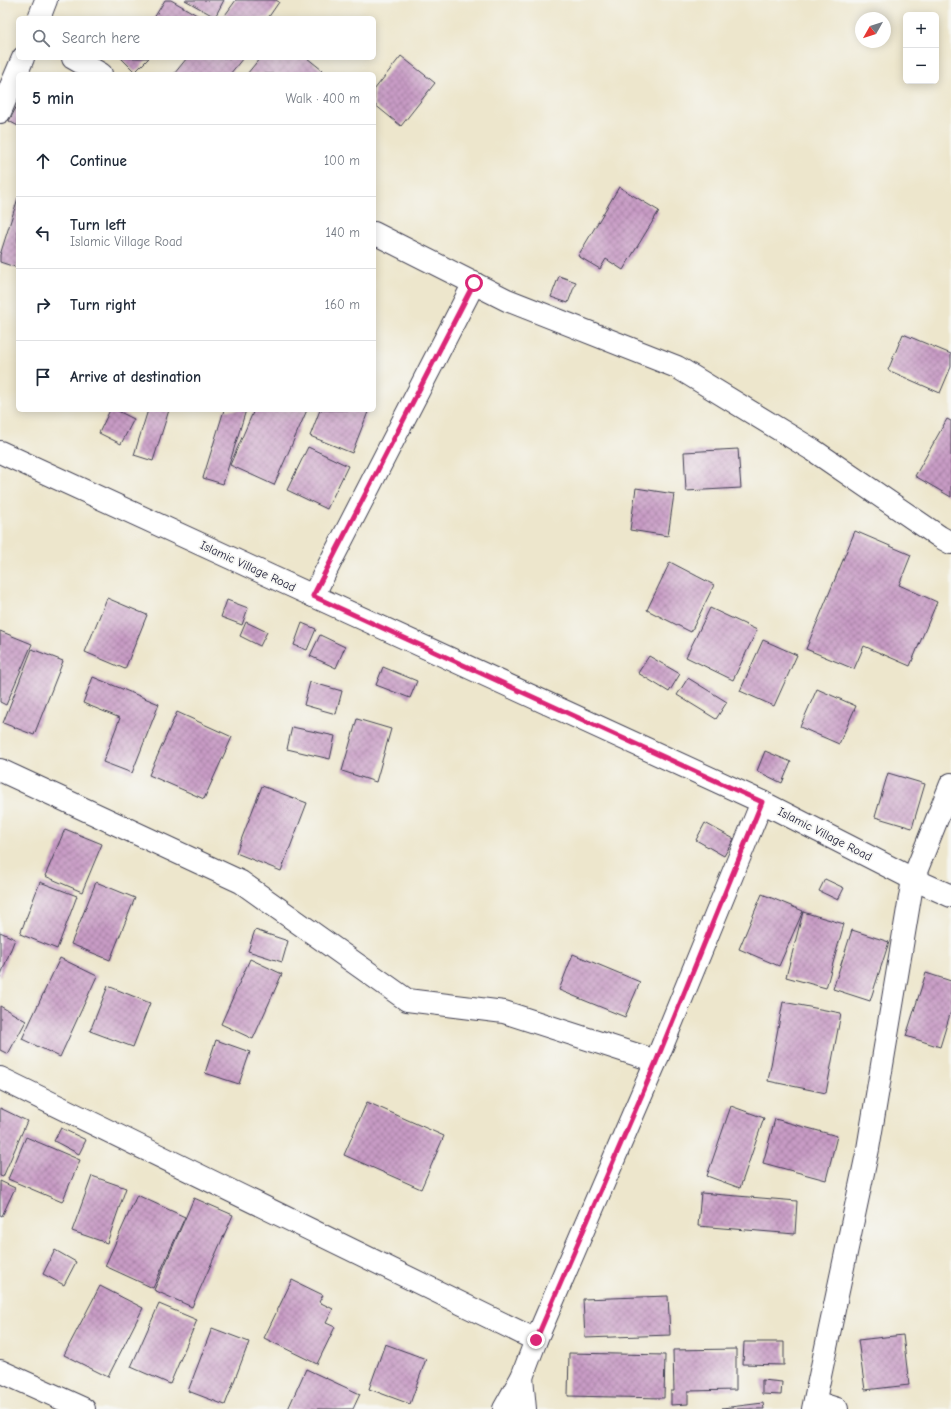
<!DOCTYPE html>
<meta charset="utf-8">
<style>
body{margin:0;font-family:"Comic Neue",sans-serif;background:#f6f6f7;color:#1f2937}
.controls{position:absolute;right:12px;top:12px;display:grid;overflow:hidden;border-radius:6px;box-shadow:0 2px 10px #0003}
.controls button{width:36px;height:36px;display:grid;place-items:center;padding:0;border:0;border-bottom:1px solid #e0e1e3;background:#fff;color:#1f2937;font:20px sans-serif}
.compass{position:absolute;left:855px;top:12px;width:36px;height:36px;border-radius:50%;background:#fff;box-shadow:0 2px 10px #0003;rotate:231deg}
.stop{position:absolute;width:12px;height:12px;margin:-9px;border:3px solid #db2777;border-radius:50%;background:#fff}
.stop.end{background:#db2777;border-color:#fff;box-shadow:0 1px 4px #0008}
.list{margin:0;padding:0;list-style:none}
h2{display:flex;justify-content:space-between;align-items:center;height:52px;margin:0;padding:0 16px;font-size:17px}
h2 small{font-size:13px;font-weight:400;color:#747a83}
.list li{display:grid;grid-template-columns:26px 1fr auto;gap:12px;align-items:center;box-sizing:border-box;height:72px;padding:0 16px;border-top:1px solid #e0e1e3}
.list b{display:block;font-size:15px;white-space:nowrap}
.list p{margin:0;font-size:13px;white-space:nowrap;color:#747a83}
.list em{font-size:13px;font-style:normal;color:#747a83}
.icon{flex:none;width:22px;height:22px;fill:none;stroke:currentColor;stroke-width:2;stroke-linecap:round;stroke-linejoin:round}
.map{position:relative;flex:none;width:951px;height:1409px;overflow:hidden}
.search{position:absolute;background:#fff;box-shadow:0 2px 10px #0003;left:16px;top:16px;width:360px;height:44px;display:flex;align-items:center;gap:10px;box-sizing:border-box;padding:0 14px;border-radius:6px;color:#747a83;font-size:15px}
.panel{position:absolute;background:#fff;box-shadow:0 2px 10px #0003;left:16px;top:72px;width:360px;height:340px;border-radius:6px}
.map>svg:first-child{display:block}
.building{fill:url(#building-cross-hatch)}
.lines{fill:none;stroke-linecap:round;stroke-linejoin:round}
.minor-casing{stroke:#403f51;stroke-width:24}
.tertiary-casing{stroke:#403f51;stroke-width:24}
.minor{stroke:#fff;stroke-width:22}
.tertiary{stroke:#fff;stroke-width:22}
.route{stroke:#db2777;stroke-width:5}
.labels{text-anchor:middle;stroke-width:3.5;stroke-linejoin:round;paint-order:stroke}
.street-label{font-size:12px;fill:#22223b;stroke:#f6f6f2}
</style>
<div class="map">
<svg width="951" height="1409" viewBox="0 0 951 1409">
<defs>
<pattern id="building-cross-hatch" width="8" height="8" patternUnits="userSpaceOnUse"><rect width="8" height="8" fill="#c89bc5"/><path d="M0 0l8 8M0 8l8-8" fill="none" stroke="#a27ea1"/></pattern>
</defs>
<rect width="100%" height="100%" fill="#f6f6f2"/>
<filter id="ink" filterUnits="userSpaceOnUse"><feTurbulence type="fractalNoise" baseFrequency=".025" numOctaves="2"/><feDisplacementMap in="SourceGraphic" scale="8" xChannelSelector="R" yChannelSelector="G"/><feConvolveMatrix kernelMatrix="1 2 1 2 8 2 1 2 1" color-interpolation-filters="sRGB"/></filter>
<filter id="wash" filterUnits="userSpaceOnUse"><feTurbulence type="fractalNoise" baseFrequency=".012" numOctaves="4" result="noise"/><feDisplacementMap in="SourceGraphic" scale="16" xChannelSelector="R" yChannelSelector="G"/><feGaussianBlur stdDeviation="0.9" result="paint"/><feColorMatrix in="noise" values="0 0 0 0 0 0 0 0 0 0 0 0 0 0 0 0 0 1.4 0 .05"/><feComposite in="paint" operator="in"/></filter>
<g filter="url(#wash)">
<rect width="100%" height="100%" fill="#ede6cc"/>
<g id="blocks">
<g class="building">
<path d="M165,0H171L202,18H154Z"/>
<path d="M185,0H224L215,17Z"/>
<path d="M236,0H276L279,2L268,18H223Z"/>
<path d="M401,56L435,83L401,126L374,104V90Z"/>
<path d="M121,58H149L135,72Z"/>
<path d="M187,58H243L230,74H174Z"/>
<path d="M260,58H307L322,70L319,74H247Z"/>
<path d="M18,104V126L9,121Z"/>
<path d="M619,187L659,211L623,270L606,259L600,269L578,256Z"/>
<path d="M18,198V268L0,262V255Z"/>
<path d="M559,276L576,282L568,303L551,297Z"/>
<path d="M903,334L951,354V367L940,393L888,370Z"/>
<path d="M110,410H116L134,419L121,444L99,433Z"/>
<path d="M148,410H169L153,461L134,455Z"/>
<path d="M224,410H246L223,484L203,478Z"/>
<path d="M254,410H307L274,485L230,465Z"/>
<path d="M320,410H363L368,412L352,453L310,436Z"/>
<path d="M947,419L951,421V497L915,476Z"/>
<path d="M308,447L348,466L327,509L287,490Z"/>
<path d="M738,449L741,488L686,491L684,452Z"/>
<path d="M636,488L674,494L668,536L630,530Z"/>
<path d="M855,531L911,555L899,585L937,602L910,666L864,646L854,669L806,649Z"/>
<path d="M670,562L714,585L691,632L647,610Z"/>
<path d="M107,598L147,615L125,669L85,652Z"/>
<path d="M227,600L248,608L242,625L221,617Z"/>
<path d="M710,608L757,630L733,680L686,657Z"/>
<path d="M246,622L267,632L260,646L240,636Z"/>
<path d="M302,623L316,629L307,650L294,645Z"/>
<path d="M0,631L32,644L6,705L0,702Z"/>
<path d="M320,635L345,647L336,668L310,656Z"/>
<path d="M763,640L797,655L774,706L740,691Z"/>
<path d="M32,649L63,661L34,735L3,723Z"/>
<path d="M649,656L680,674L669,692L638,673Z"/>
<path d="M383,667L417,681L410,698L376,685Z"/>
<path d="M93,677L159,704L132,773L103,762L120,718L83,703Z"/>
<path d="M688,678L727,702L716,719L677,695Z"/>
<path d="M310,682L342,691L336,714L304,705Z"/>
<path d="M817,689L856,706L839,744L800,727Z"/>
<path d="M177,712L232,737L204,799L149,775Z"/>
<path d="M357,719L391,729L376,782L342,771Z"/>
<path d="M292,727L335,736L330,759L287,749Z"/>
<path d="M765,751L791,762L782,783L757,771Z"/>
<path d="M888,773L925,784L912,828L875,817Z"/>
<path d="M262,786L307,803L281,871L236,853Z"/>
<path d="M705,823L734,839L724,856L696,840Z"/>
<path d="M65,829L102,844L82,892L45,876Z"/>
<path d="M825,879L844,888L838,900L819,891Z"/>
<path d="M40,882L77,896L57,949L20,934Z"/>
<path d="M96,882L135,898L110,960L71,944Z"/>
<path d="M762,894L803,911L779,966L739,949Z"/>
<path d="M803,912L844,924L826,988L786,977Z"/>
<path d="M255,930L288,941L282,962L248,951Z"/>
<path d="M852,930L889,942L870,1001L833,989Z"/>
<path d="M0,932L15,939L0,977Z"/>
<path d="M573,954L640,982L625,1017L559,990Z"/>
<path d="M60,958L97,976L60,1057L22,1039Z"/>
<path d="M250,959L282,974L253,1039L221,1024Z"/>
<path d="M926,973L951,981V1011L940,1047L906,1036Z"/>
<path d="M108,986L150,1003L133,1047L90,1031Z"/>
<path d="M783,1002L841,1013L826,1093L768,1081Z"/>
<path d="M0,1006L26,1021L8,1054L0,1050Z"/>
<path d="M216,1040L250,1052L239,1084L205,1073Z"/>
<path d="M367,1102L444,1136L421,1189L344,1155Z"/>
<path d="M731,1106L764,1118L740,1188L707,1176Z"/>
<path d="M0,1108L27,1121L3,1177L0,1176Z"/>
<path d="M775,1119L837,1136L826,1180L763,1163Z"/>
<path d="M61,1128L86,1140L79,1154L54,1141Z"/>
<path d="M26,1137L80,1160L62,1202L8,1179Z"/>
<path d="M92,1176L126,1188L107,1243L72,1231Z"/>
<path d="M0,1181L15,1188L2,1216L0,1215Z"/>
<path d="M701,1193L797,1201L795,1234L698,1226Z"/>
<path d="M137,1195L185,1217L153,1288L105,1266Z"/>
<path d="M194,1198L233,1215L192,1307L154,1290Z"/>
<path d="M55,1250L76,1262L64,1285L43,1274Z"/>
<path d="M292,1280L323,1295L319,1302L333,1309L326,1323L335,1327L317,1364L264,1338Z"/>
<path d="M100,1286L143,1308L108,1377L64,1355Z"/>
<path d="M668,1296L670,1335L585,1338L583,1299Z"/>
<path d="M159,1304L197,1320L170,1384L131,1367Z"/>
<path d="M212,1328L249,1342L225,1405L188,1391Z"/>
<path d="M903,1335L909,1385L865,1390L858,1340Z"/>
<path d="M744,1342H784V1365L743,1364Z"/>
<path d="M385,1344L426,1359L410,1404L369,1389Z"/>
<path d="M736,1349V1390L688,1391V1404L671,1405V1391H674L673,1350Z"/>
<path d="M569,1353L665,1355L664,1398L568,1396Z"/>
<path d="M306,1369L360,1394L353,1409H288Z"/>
<path d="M762,1380L782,1382L781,1395L762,1394Z"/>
<path d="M763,1403L764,1409H723L722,1408Z"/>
</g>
</g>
</g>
<g filter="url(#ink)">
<use href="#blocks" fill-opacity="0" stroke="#403f51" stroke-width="1"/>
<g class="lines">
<defs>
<g id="minor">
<path d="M39,18L46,0"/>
<path d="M73,58L101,74"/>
<path d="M0,112L23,58"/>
<path d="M374,233L507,300L677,367L813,450L940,537L951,543"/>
<path d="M313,596L474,283"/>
<path d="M0,770L241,882L407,1000L504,1012L656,1061"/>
<path d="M0,1078L536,1340"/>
<path d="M0,1371L84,1409"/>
<path d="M522,1377L525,1409"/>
<path d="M815,1402L837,1409"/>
<path d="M504,1409L522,1377L536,1340L656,1061L762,802"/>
<path d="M813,1409L868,1149L913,879L951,784"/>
</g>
<path id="tertiary" d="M0,452L762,802L913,879L951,896"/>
</defs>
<use href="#minor" class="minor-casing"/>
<use href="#tertiary" class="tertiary-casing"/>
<use href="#minor" class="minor"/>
<use href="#tertiary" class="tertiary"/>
</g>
</g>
<g class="lines" filter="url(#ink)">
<path class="route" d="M474,283L313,596L762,802L656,1062L536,1340"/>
</g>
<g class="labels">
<g class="street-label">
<text transform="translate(248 566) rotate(25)" y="4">Islamic Village Road</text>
<text transform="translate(825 834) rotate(27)" y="4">Islamic Village Road</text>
</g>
</g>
</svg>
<div class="controls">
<button>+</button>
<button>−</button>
</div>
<svg class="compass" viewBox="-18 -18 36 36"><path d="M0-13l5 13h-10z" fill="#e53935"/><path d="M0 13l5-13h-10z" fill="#747a83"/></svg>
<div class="stop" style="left:474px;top:283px"></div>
<div class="stop end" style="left:536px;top:1340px"></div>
<div class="search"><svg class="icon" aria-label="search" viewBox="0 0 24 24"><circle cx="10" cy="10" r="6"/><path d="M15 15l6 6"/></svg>Search here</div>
<section class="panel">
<h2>5 min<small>Walk · 400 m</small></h2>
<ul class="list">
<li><svg class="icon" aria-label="ahead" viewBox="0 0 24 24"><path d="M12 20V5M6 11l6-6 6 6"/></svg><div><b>Continue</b></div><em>100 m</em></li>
<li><svg class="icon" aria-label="left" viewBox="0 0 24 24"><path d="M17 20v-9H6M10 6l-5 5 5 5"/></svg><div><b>Turn left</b><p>Islamic Village Road</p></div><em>140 m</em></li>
<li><svg class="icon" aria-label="right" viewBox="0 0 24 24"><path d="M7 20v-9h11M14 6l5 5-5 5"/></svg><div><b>Turn right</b></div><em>160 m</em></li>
<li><svg class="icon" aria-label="arrive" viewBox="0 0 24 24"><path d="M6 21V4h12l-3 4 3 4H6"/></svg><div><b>Arrive at destination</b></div></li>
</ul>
</section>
</div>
